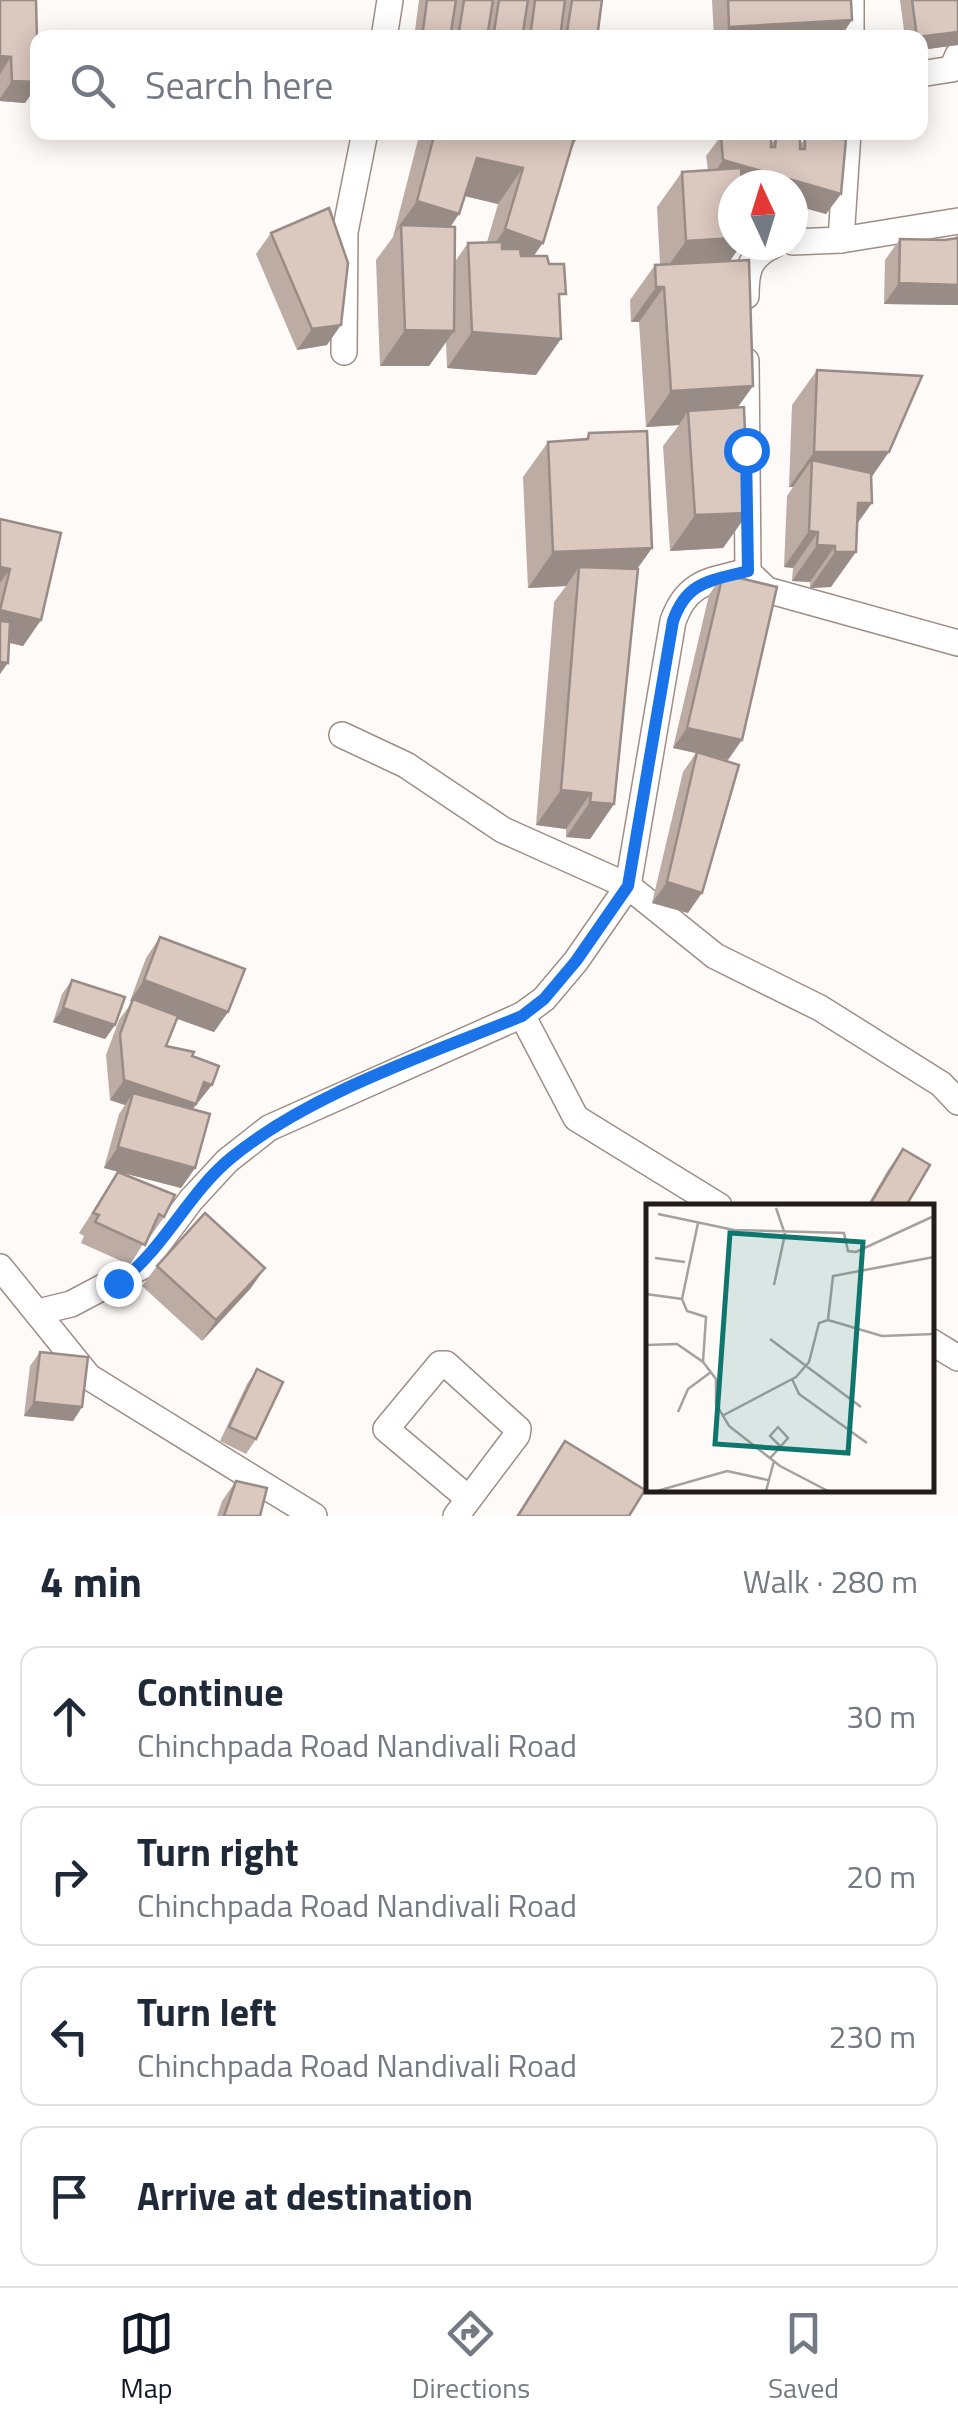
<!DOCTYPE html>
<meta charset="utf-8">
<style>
body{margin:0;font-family:"Titillium Web",sans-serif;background:#f6f6f7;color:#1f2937}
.compass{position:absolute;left:718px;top:170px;width:90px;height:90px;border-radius:50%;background:#fff;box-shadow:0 5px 25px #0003;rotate:356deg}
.stop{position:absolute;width:30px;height:30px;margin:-22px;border:8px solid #1a73e8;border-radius:50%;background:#fff}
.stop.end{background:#1a73e8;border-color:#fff;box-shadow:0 2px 10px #0008}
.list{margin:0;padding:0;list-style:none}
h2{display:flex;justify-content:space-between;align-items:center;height:130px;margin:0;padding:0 40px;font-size:42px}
h2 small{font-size:32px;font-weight:400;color:#747a83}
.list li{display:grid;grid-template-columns:65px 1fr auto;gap:30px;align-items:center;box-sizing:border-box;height:140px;margin:0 20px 20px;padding:0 20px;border:2px solid #e0e1e3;border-radius:20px}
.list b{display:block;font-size:38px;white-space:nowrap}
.list p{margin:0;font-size:32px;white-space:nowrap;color:#747a83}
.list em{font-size:32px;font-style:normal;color:#747a83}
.icon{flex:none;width:55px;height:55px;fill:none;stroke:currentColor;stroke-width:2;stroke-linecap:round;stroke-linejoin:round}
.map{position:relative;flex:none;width:958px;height:1516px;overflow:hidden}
.search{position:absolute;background:#fff;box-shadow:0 5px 25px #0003;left:30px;right:30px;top:30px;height:110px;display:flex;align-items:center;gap:25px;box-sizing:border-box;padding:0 35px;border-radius:20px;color:#747a83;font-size:38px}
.sheet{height:770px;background:#fff}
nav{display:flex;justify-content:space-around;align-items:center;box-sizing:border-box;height:140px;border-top:2px solid #e0e1e3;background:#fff;font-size:28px;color:#747a83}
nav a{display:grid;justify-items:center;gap:5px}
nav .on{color:#111827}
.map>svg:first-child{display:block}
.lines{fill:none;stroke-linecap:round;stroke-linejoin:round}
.minor-casing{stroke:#a08e86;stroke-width:28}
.minor{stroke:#fff;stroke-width:25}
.wall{fill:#bcaca4;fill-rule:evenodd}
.shaded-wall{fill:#998c86}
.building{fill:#dbc8bf;stroke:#998c86;stroke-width:2.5}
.route{stroke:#1a73e8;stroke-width:12}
.inset-road{fill:none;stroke:#a6a19f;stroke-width:2.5}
.view{fill:#0f766e;fill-opacity:0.15;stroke:#0f766e;stroke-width:5}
.inset-edge{fill:none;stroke:#231c19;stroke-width:5}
</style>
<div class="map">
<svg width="958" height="1516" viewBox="0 0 958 1516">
<rect width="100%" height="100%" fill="#fefaf8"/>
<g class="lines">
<defs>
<g id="minor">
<path d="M851,0V38"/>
<path d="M384,38L390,0"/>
<path d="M920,74L952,69L958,55"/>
<path d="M841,240L848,132"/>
<path d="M793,242L841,240L958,221"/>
<path d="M746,296C746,270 749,257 774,245"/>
<path d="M344,352L345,232L365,132"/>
<path d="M746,361L748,571"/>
<path d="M751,575L767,590L958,643"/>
<path d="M342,735L406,765L503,830L628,886L715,956L820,1008L941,1084L958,1102"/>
<path d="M522,1015L576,1118L719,1206"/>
<path d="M0,1267L89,1377L314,1516"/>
<path d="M38,1312L71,1304L141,1267L191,1200L227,1161L269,1128L522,1015L544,999L576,961L628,886L673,621C687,581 710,581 748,571"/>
<path d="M930,1341L958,1358"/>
<path d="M456,1516L517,1435L518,1429L446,1364H440L386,1429L469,1499"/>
</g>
</defs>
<use href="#minor" class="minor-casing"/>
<use href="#minor" class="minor"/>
</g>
<g class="wall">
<path d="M0,0L25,103L0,101Z"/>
<path d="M419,0H602L597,38H414Z"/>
<path d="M712,0H851L840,38H714Z"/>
<path d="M900,0H958V45L920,50V38H905Z"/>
<path d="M420,132H582L573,145L534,256L559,304L536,375L447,368L446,342L429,366H380L376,260L393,237ZM465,196L498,204L487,242L468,243L454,263L451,226Z"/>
<path d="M721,136L771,144L776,138L800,145L805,138L841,194L826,214L733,185V245H741L730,261L738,407L748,513L723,548L670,551L663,446L679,425L646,427L639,322H631L630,300L655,265L660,264L657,207L682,172L708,170L706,156Z"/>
<path d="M271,233L327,345L297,350L256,254Z"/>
<path d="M958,234V305L884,304L885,260L900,239L945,240L955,238Z"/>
<path d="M817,370L871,478L857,524L831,587L810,588V582L792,581L793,568L784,567L787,496L793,487H789L792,405Z"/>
<path d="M589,433L652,548L637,569L614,804L590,839L566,837V829L536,825L554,602L566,586L528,588L523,477L548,442L585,440Z"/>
<path d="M0,519L41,620L23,646L9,643L0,674Z"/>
<path d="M723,574L728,760L715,757L688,913L652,903L683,772L696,753L673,748L709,595Z"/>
<path d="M160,937L228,1012L214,1032L177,1019L166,1046L192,1056L197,1105H195L192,1109L195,1168L181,1188L104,1168L119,1114L125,1105L110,1100L106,1055L119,1020L132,1002L130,1001L146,958Z"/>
<path d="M72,980L115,1025L105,1039L53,1022L62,994Z"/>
<path d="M903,1149L906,1206H867L888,1170Z"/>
<path d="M118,1172L164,1217L150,1237L148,1236L130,1265L81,1243L84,1236L79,1233Z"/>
<path d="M157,1266L251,1288L202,1341L142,1286Z"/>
<path d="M40,1352L82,1407L73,1421L24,1416L30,1366Z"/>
<path d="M257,1369L256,1439L246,1454L220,1441L247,1384Z"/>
<path d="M565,1441L629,1516H516Z"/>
<path d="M236,1481L260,1516H217L222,1501Z"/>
</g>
<g class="shaded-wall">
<path d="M852,20L840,38H722L729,27Z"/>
<path d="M958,32V45L920,50V38Z"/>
<path d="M0,56L11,57L0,74Z"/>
<path d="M12,81L38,82V85L25,103L0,101V98Z"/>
<path d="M477,158L523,168L498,204L452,193Z"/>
<path d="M723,160L841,194L826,214L793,205V185H733L709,180Z"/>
<path d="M417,201L459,214L435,250L401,225L392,236Z"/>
<path d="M505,229L543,243L518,278L480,265Z"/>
<path d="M733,238V245H741L722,272L661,276L686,241Z"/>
<path d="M899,283L958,285V305L884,304Z"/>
<path d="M656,287H664L639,322H631Z"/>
<path d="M341,325L327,345L297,350L312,329Z"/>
<path d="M405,330L454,331L429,366H380Z"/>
<path d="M472,332L561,339L536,375L447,368Z"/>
<path d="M753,386L728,421L688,411L679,425L646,427L671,391Z"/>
<path d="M814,452H889L864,488L812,460L793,487H789Z"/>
<path d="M858,503H872L847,538Z"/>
<path d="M748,513L723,548L670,551L695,515Z"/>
<path d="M809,531L818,532L793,568L784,567Z"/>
<path d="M817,545L835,546L810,582L792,581Z"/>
<path d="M652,548L627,583L579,567L566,586L528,588L553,552Z"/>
<path d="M835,552H856L831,587L810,588Z"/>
<path d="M0,567L10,569L0,583Z"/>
<path d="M0,610L41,620L23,646L0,640Z"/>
<path d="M0,662L8,663L0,674Z"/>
<path d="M687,728L742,740L728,760L673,748Z"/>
<path d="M561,790L591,793L566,829L536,825Z"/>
<path d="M590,802L614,804L590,839L566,837Z"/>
<path d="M667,882L702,893L688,913L652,903Z"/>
<path d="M144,980L228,1012L214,1032L130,1001Z"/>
<path d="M63,1008L115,1025L105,1039L53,1022Z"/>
<path d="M124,1080L204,1082L212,1085L181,1124L133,1093L125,1105L110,1100Z"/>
<path d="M118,1147L195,1168L181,1188L104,1168Z"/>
<path d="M265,1268L251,1288L202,1341L216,1320Z"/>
<path d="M34,1402L82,1407L73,1421L24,1416Z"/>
</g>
<g class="building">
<path d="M0,0H36L38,82L12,81L11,57L0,56Z"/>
<path d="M427,0H456L450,38H422Z"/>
<path d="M464,0H493L487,38H458Z"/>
<path d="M499,0H528L522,38H493Z"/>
<path d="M535,0H565L560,38H530Z"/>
<path d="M572,0H602L597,38H566Z"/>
<path d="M728,0H851L852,20L729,27Z"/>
<path d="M912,0H958V32L917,37Z"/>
<path d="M435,132H576L543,243L505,229L523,168L477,158L459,214L417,201Z"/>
<path d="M721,136L771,137V147H775L776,138L800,139V149H805V138L846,139L841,194L723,160Z"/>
<path d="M741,168L742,185H733V238L686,241L682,172Z"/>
<path d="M329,208L348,263L341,325L312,329L271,233Z"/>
<path d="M401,225L455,227L454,331L405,330Z"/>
<path d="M958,238V285L899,283L900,239L945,240Z"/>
<path d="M502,242V249H520L521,256H547L549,264H564L566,294H559L561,339L472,332L468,243Z"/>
<path d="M749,260L753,386L671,391L664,287H656L655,265Z"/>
<path d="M817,370L922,376L889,452H814Z"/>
<path d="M744,407L748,513L695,515L688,411Z"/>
<path d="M647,431L652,548L553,552L548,442L588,439L589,433Z"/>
<path d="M812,460L871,473L872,503H858L856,552H835V546L817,545L818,532L809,531Z"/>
<path d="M0,519L61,533L41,620L0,610L10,569L0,567Z"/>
<path d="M579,567L638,569L614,804L590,802L591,793L561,790Z"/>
<path d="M723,574L777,587L742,740L687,728Z"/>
<path d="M0,621L10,622L8,663L0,662Z"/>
<path d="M697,752L739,765L702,893L667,882Z"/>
<path d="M160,937L245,969L228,1012L144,980Z"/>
<path d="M72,980L125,997L115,1025L63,1008Z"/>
<path d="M133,999L178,1016L166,1046L194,1052L192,1056L219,1066L212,1085L204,1082L196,1104L124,1080L120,1034Z"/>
<path d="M133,1093L210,1114L195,1168L118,1147Z"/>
<path d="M903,1149L930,1165L906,1206H869Z"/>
<path d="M118,1172L175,1195L164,1217L159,1214L145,1245L95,1222L99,1215L93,1213Z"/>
<path d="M205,1213L265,1268L216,1320L157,1266Z"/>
<path d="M40,1352L88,1357L82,1407L34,1402Z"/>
<path d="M257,1369L283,1382L256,1439L229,1427Z"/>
<path d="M565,1441L645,1490L629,1516H518Z"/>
<path d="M236,1481L267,1488L260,1516H224Z"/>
</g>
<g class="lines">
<path class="route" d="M118,1283C164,1250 187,1194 231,1158C310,1093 427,1055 522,1016L544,999L576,961L628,886L673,621C687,581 710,581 748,571L746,450"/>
</g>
<g transform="translate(646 1204)">
<rect width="288" height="288" fill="#fefaf8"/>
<path class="inset-road" d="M12,10L88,26L198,29L202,47L210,48L288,12M9,54L39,58M128,81L139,30L130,4M0,90L36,95L41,107L60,113L57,158M36,95L52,19M182,116L187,72L288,53M182,116L236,132L288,130M124,135L215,203M0,141L31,140L57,158L70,175V200L83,222L134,262L182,287M146,175L153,190L221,239M32,208L42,185L65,168M76,212L150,173L163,158L173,119L182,116M124,254L128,250L142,234L132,223L124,232L134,242M11,287L81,267L122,276M120,287L128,257"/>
<path class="view" d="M84,29L217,38L202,249L69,240Z"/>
<rect width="288" height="288" class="inset-edge"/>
</g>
</svg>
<svg class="compass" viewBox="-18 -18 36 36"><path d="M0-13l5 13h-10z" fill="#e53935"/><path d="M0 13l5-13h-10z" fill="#747a83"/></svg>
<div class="stop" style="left:746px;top:450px"></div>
<div class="stop end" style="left:118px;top:1283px"></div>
<div class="search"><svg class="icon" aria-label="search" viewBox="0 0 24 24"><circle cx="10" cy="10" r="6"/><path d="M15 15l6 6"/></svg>Search here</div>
</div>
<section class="sheet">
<h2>4 min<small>Walk · 280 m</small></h2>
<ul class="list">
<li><svg class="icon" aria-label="ahead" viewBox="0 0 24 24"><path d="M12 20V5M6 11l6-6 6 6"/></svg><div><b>Continue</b><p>Chinchpada Road Nandivali Road</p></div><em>30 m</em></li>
<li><svg class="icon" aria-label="right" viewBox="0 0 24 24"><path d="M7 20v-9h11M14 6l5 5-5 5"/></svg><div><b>Turn right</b><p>Chinchpada Road Nandivali Road</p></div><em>20 m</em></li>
<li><svg class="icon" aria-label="left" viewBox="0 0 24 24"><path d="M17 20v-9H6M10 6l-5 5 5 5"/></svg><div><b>Turn left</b><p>Chinchpada Road Nandivali Road</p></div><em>230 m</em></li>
<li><svg class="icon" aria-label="arrive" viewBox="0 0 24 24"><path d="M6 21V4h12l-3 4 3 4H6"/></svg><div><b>Arrive at destination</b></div></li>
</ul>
</section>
<nav>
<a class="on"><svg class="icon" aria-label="map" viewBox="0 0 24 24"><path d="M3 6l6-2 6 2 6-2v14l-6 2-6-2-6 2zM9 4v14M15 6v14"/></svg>Map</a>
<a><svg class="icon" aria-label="directions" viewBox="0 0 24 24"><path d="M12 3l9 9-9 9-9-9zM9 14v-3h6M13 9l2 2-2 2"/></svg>Directions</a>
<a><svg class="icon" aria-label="saved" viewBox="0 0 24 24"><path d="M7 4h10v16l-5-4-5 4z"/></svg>Saved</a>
</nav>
